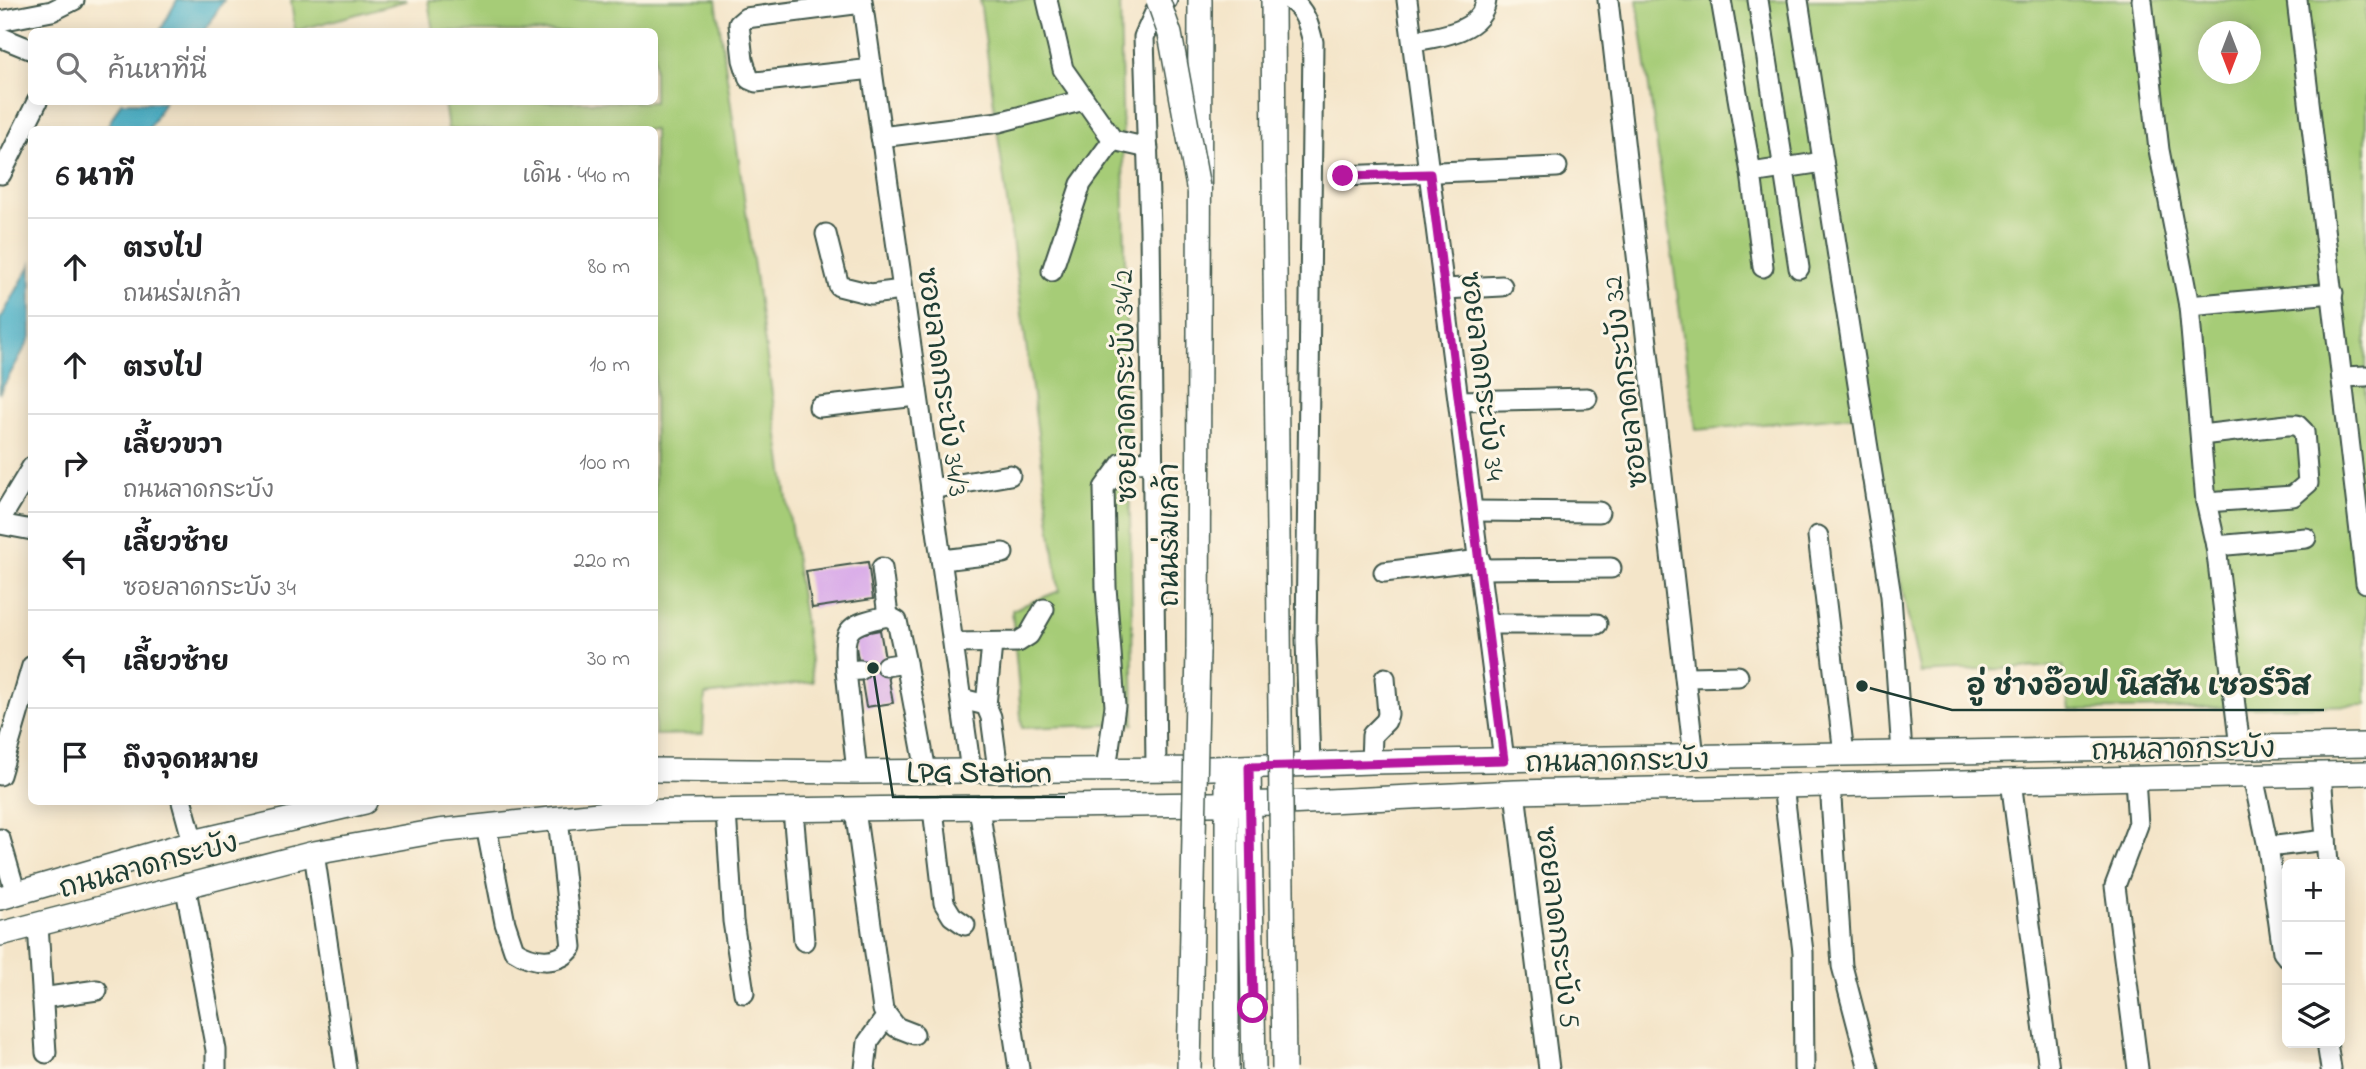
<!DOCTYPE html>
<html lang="th">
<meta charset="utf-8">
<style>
body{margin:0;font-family:"Indie Flower","Playpen Sans Thai",sans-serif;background:#f6f6f6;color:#202124}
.controls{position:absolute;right:21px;bottom:21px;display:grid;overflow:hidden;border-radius:10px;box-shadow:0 4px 18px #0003}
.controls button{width:63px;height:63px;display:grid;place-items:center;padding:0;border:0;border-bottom:2px solid #e0e0e0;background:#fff;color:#202124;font:35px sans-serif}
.compass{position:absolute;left:2198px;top:21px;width:63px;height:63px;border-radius:50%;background:#fff;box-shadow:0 4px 18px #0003;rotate:180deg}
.stop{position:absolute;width:21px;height:21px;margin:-16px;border:5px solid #b5179e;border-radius:50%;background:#fff}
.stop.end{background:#b5179e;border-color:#fff;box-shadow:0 2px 7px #0008}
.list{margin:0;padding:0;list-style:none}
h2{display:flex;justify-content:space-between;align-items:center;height:91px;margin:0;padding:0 28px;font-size:30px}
h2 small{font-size:23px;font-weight:400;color:#757577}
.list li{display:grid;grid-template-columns:46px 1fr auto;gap:21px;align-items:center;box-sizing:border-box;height:98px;padding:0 28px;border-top:2px solid #e0e0e0}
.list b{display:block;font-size:26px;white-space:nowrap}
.list p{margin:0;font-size:23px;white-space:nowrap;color:#757577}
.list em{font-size:23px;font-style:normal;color:#757577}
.icon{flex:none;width:38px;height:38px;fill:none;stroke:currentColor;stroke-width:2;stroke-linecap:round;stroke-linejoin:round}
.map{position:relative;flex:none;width:2366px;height:1069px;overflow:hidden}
.search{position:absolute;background:#fff;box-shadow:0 4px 18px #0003;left:28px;top:28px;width:630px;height:77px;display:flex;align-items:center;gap:18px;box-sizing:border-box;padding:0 24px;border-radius:10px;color:#757577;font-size:26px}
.panel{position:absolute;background:#fff;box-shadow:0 4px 18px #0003;left:28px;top:126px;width:630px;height:679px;border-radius:10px}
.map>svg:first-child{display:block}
.green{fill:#a6cc77;stroke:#628456;stroke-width:2;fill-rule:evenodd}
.water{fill:#48b0c7;stroke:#34767e;stroke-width:2}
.building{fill:#d6a4e9}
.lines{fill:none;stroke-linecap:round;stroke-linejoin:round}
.minor-casing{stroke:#3f564a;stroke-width:23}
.major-casing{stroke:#3f564a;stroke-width:26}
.minor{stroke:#fff;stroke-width:19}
.major{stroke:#fff;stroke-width:23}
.major-bridge-casing{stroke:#3f564a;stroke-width:26;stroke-linecap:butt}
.major-bridge{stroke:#fff;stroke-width:23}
.route{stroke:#b5179e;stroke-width:9}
.labels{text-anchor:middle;stroke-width:6;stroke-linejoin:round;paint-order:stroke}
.street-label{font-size:28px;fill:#1f3d34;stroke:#fcf5e5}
.leader{fill:none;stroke:#1f3d34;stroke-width:2.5}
.callout-dot{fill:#1f3d34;stroke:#fcf5e5;stroke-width:2.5}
.callout-label{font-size:30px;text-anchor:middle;font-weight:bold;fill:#1f3d34;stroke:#fcf5e5;stroke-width:6;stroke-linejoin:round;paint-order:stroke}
</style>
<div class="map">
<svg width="2366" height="1069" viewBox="0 0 2366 1069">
<rect width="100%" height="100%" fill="#fcf5e5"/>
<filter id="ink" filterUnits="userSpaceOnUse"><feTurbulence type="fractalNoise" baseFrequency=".0143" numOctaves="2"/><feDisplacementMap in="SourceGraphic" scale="14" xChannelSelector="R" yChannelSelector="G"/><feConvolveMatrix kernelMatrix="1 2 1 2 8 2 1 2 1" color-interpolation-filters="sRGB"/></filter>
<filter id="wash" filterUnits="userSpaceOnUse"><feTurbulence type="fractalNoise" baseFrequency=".00686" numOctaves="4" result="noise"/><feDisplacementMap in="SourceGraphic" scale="28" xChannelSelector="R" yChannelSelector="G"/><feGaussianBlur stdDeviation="1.57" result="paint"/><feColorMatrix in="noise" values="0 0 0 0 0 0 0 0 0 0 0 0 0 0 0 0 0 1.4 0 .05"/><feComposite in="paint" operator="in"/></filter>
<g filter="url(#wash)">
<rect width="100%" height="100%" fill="#f4e5c9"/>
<g class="green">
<path d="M291,0H408L295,31Z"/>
<path d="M428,0H716L813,682L705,695L703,734L655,735L654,130L448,129L444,102H654V32L433,31Z"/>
<path d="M980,0H1120L1134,724L1022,728L1012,610L1059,591Z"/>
<path d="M1637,0H2366V705L2069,710L2063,666L1920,673L1865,415L1696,430ZM2208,32H2250V74H2208Z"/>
</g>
<g class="water">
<path d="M177,0H224L204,31H160Z"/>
<path d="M121,102H164L149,129H106Z"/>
<path d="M31,264V337L0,392V320Z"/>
</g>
<g id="blocks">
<g class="building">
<path d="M868,562L873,599L812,608L806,571Z"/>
<path d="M880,630L893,703L866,707L854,635Z"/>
</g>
</g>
</g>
<g filter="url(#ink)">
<use href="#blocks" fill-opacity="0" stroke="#3f564a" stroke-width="2"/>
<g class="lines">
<defs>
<g id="minor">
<path d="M862,0L971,771"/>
<path d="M1047,0L1063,69L1113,140L1148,148"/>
<path d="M1290,0C1305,9 1309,26 1313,42L1306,640L1310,764"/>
<path d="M1407,0L1504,760"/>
<path d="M1608,0L1694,757"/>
<path d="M1721,0L1751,173"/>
<path d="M1758,0L1799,268"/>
<path d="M1798,0L1891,596L1902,753"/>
<path d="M2142,0L2159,150L2189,306L2206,502L2216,546L2240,748"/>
<path d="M2297,0L2366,583"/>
<path d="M862,3L746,18L739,24L743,60L749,79L756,82L872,69"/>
<path d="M0,21L52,11L74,0"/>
<path d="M0,37L32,50"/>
<path d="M1413,41C1438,37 1483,32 1486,0"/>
<path d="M881,137L999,122L1084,100"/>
<path d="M1,174L37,102"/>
<path d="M1343,176L1557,167"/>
<path d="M826,234L839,286L871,294L902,290"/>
<path d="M1763,267L1751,173L1823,162"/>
<path d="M1052,271L1081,184L1113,140"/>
<path d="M1445,289L1502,286"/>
<path d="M2189,306L2333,293"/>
<path d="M2342,377L2366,376"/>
<path d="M1459,401L1587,398"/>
<path d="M819,407L917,396"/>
<path d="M2201,435L2287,425H2297L2304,432L2308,483L2293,496L2206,502"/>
<path d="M931,489L1010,475"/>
<path d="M1473,511L1599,512"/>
<path d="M0,520L32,467"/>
<path d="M0,524L32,530"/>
<path d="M1818,536L1844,754"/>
<path d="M2216,546L2306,538"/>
<path d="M942,560L1003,553"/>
<path d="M882,568L888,616"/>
<path d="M1481,569L1611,568"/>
<path d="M1384,572L1480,560"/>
<path d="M1488,624H1597"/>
<path d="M954,643L1018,642L1029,635L1044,609"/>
<path d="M886,666L906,663L926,771"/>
<path d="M846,671C843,628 845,625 888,616L897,621L906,663"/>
<path d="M1687,677L1738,676"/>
<path d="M962,699L986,705L991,717L998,770"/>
<path d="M986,705L992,644"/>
<path d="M1371,762L1372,735L1386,721L1388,714L1385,678"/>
<path d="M1156,768L1150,229L1144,37L1158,6L1167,0"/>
<path d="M1106,769L1115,706L1106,587L1104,488L1122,463L1153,461"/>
<path d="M857,772L846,671L860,670"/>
<path d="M2321,774L2328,864"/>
<path d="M0,775L32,666"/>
<path d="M2253,776L2268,847L2283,952L2287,957"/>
<path d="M2135,779L2138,825L2115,886L2138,1069"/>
<path d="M2011,781L2049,1069"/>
<path d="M1830,783L1842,966L1869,1069"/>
<path d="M1783,785L1803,952L1804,1069"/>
<path d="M1515,792L1549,1069"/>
<path d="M182,802L193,842"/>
<path d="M979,808L1019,1069"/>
<path d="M933,809L944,903L952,916L965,925"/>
<path d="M793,810L804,941"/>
<path d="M855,810L883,1010L896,1027L914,1034"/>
<path d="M726,811L733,921L744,993"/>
<path d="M486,826L505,923L514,950C532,962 559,966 572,947L558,818"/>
<path d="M0,839L16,894"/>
<path d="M2268,847L2326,840"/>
<path d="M314,853L346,1069"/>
<path d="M185,884L216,1050V1069"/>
<path d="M38,925L46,1053"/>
<path d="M42,998L97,990"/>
<path d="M2327,1043L2331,1069"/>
<path d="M865,1069L868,1042L886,1017"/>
</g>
<g id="major">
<path d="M1273,0L1274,178"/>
<path d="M1198,651L1200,0"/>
<path d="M1249,767L1254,1069"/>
<path d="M654,770L857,772L1185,769L1371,762L2366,745"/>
<path d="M0,898L193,842L365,802"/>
<path d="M0,934L314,853L438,831L617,812L1286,803L1515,792L2366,773"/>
<path d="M1227,1069V767"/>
</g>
</defs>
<use href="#minor" class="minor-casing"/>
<use href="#major" class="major-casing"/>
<use href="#minor" class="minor"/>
<use href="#major" class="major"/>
<defs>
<g id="major-bridge">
<path d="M1158,0L1170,34L1198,187"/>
<path d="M1274,178L1284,1069"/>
<path d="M1189,1069L1198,651"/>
</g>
</defs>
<use href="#major-bridge" class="major-bridge-casing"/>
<use href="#major-bridge" class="major-bridge"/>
</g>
</g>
<g class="lines" filter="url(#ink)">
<path class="route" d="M1253,1008L1249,767L1504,760L1430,174L1343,176"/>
</g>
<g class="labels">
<g class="street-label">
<text transform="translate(1484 376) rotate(83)" y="10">ซอยลาดกระบัง 34</text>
<text transform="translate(944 382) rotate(82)" y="10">ซอยลาดกระบัง 34/3</text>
<text transform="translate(1624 382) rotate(-97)" y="10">ซอยลาดกระบัง 32</text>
<text transform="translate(1124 386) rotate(-91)" y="10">ซอยลาดกระบัง 34/2</text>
<text transform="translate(1168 535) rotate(-90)" y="10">ถนนร่มเกล้า</text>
<text transform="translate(2183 748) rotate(-1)" y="10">ถนนลาดกระบัง</text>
<text transform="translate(1617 760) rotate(-1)" y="10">ถนนลาดกระบัง</text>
<text transform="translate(148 864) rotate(-15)" y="10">ถนนลาดกระบัง</text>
<text transform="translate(1559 927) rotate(83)" y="10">ซอยลาดกระบัง 5</text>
</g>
</g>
<path class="leader" d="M1862 686L1952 710H2324M873 668L893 797H1065"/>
<g class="callout-dot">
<circle cx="1862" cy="686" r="7"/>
<circle cx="873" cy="668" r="7"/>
</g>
<g class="callout-label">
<text x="2138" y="695">อู่ ช่างอ๊อฟ นิสสัน เซอร์วิส</text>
<text x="979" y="782">LPG Station</text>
</g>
</svg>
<div class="controls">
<button>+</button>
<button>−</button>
<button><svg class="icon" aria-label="layers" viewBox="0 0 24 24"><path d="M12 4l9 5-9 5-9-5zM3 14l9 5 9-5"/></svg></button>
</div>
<svg class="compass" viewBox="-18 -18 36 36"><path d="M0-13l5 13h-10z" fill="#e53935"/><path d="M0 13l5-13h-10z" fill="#757577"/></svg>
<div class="stop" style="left:1253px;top:1008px"></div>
<div class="stop end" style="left:1343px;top:176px"></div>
<div class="search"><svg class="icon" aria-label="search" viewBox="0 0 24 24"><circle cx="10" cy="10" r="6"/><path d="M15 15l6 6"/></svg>ค้นหาที่นี่</div>
<section class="panel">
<h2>6 นาที<small>เดิน · 440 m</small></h2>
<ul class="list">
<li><svg class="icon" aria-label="ahead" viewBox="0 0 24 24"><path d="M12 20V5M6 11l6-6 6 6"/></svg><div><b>ตรงไป</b><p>ถนนร่มเกล้า</p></div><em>80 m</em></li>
<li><svg class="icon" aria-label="ahead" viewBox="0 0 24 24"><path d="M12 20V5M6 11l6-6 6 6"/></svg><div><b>ตรงไป</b></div><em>10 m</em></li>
<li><svg class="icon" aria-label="right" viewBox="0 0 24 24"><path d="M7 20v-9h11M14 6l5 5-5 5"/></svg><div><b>เลี้ยวขวา</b><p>ถนนลาดกระบัง</p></div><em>100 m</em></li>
<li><svg class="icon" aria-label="left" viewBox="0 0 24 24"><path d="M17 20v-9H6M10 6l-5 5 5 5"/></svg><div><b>เลี้ยวซ้าย</b><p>ซอยลาดกระบัง 34</p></div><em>220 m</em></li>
<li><svg class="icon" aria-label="left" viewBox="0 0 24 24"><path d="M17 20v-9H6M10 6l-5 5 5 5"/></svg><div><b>เลี้ยวซ้าย</b></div><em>30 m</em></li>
<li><svg class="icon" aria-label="arrive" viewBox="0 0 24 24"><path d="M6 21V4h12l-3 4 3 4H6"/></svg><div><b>ถึงจุดหมาย</b></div></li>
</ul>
</section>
</div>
